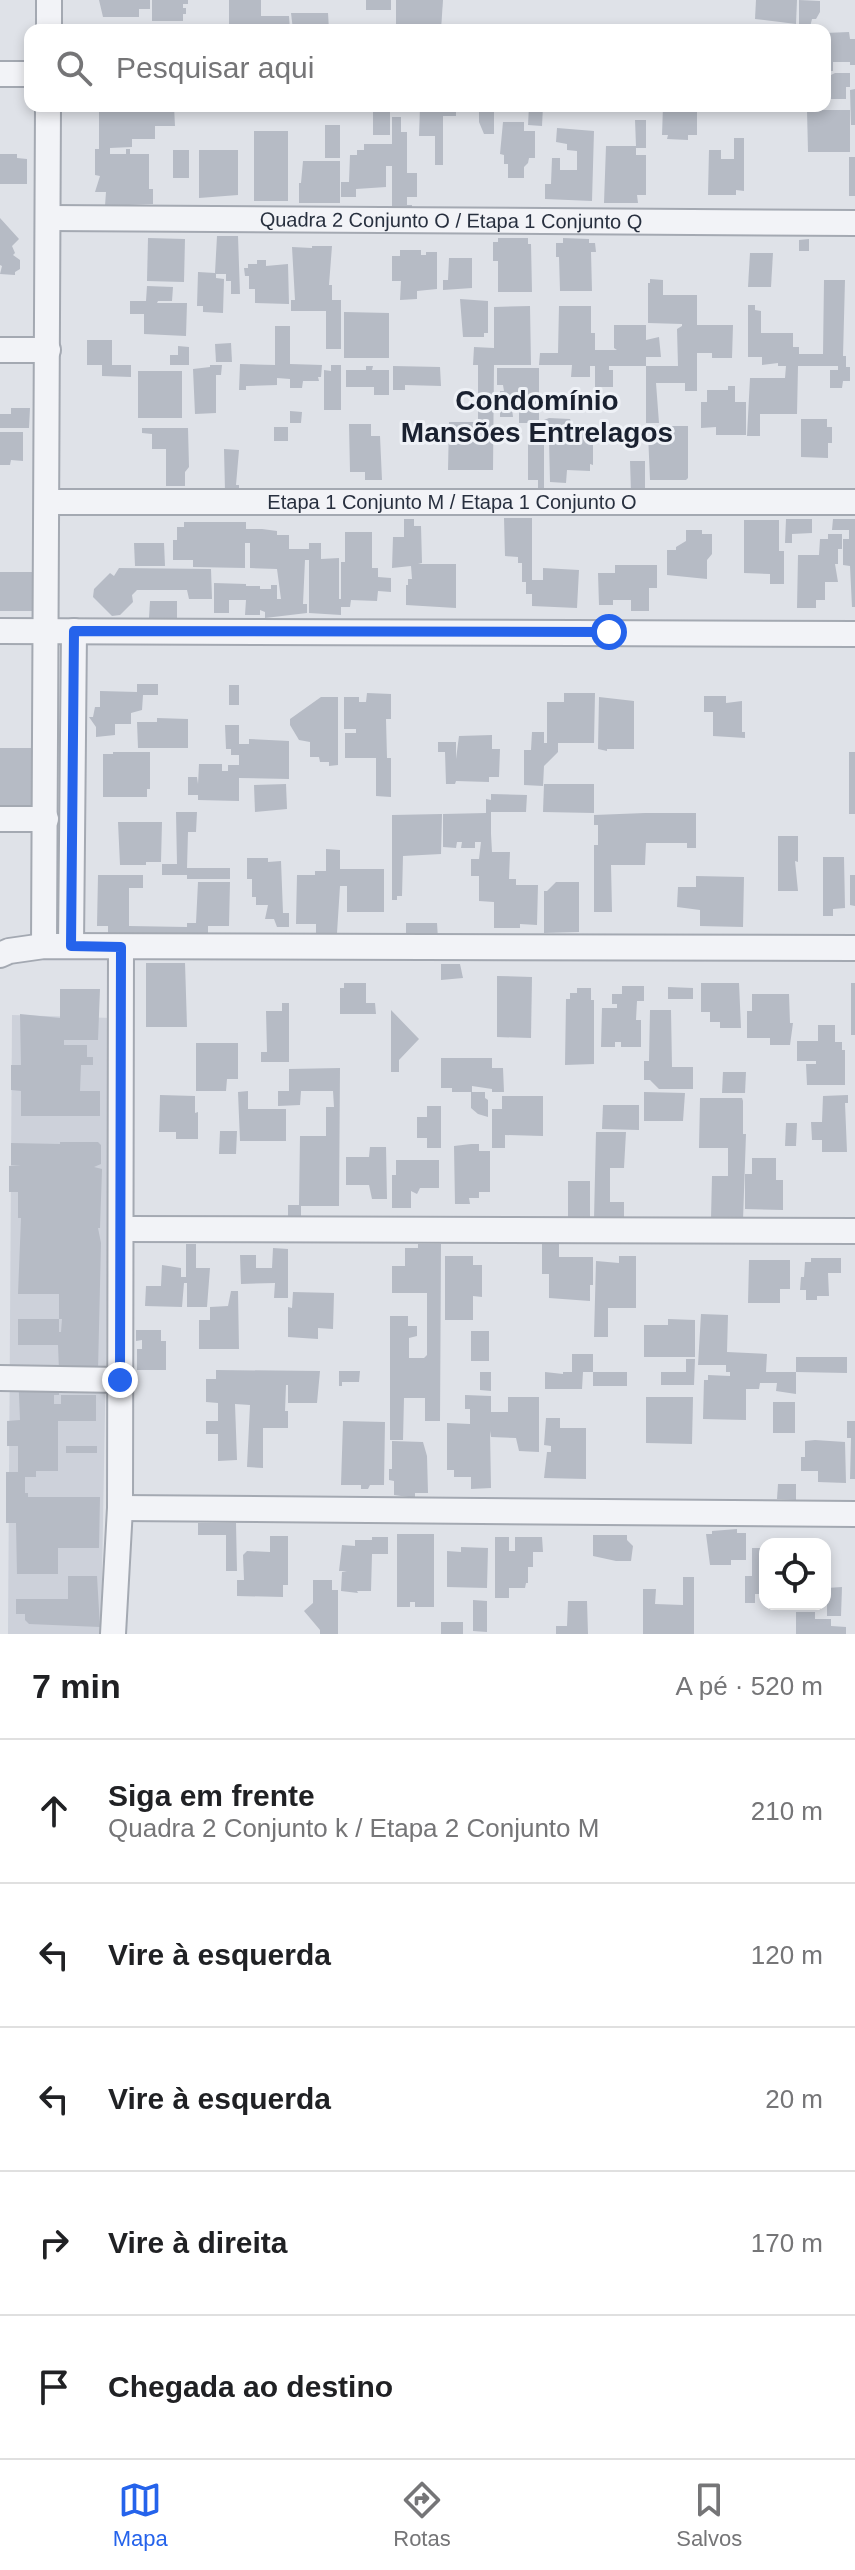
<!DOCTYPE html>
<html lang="pt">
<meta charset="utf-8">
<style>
body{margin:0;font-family:Helvetica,sans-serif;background:#f6f6f6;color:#202124}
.controls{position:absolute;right:24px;bottom:24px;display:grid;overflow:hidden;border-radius:16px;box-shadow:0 4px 12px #0003}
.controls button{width:72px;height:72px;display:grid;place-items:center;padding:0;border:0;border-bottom:2px solid #e0e0e0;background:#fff;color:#202124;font:40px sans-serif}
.stop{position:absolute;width:24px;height:24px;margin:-18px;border:6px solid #2563eb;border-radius:50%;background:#fff}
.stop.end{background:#2563eb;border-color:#fff;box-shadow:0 2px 8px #0008}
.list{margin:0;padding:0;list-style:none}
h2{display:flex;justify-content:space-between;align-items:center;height:104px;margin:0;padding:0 32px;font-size:34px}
h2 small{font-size:26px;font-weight:400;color:#757577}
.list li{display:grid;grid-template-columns:52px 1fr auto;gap:24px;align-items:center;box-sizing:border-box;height:144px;padding:0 32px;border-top:2px solid #e0e0e0}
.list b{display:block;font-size:30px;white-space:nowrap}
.list p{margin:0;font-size:26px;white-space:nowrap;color:#757577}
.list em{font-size:26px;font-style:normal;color:#757577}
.icon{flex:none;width:44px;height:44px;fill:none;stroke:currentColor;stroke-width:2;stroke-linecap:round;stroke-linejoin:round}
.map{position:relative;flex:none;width:855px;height:1634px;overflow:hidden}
.search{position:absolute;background:#fff;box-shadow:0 4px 12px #0003;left:24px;right:24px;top:24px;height:88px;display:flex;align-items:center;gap:20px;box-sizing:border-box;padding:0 28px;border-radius:16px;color:#757577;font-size:30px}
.sheet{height:824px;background:#fff}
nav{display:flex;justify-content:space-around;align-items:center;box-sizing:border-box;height:112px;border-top:2px solid #e0e0e0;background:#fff;font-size:22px;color:#757577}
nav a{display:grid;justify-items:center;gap:4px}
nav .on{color:#2563eb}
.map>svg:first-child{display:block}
.built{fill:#cdd1da}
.building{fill:#b6bbc5}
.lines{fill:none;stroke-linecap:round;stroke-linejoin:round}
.minor-casing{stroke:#a4a9b2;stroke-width:28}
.minor{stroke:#f2f3f7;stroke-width:24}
.route{stroke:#2563eb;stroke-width:10}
.labels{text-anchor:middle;stroke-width:6;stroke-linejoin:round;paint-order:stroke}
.street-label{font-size:20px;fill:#28303f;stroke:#eef1f6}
.district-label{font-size:28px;font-weight:bold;fill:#1a2130;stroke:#eef1f6}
</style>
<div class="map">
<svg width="855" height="1634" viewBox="0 0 855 1634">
<rect width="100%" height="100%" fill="#dfe2e8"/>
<path class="built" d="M12,1015L112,1018L101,1634H8Z"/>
<g class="building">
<path d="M99,0H150V9H139V17H103Z"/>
<path d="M152,0H188V4H183V8H186V14H183V21H152Z"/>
<path d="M229,0H261V16H289L290,30H229Z"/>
<rect x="366" y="0" width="25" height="10"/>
<path d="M396,0H443L441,30H396Z"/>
<path d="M756,0H797L796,24L755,19Z"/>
<path d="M799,0L820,1V12L816,19H812L810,27L799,25Z"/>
<path d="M291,13H328L329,30H293Z"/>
<path d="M849,32L850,39H855V65H850V62H833V71H825V33Z"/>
<path d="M835,73H850V87H846V99H831V75Z"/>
<path d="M855,89V125H851L850,90Z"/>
<path d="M99,106H174L175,126H155V139H132V147L110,148V154H126V149H130V154H149V189H153V204L105,206L106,192H95L100,176L95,175V149H99Z"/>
<rect x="373" y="106" width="17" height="29"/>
<path d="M420,106H456V116H443V165H435V136H419Z"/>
<path d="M479,106H494V134H484L479,122Z"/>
<path d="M529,106H543L542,126L528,125Z"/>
<path d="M663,106H697V135H688V140L667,139L668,135H662Z"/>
<path d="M807,110H850V152H808Z"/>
<path d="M392,117H401V132H407V173H417V197H407V205H412V212L392,213V166H386V187L356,189V197H341V182H349L350,155H357V150H364V144H392Z"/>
<path d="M635,120H646V148H636V155H646V195H637L638,203H604L606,146H636Z"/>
<path d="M503,122H524V131H535V158H529L528,163L524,167V178H508V164H504V155L500,154Z"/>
<rect x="325" y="125" width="15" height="33"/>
<path d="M557,128L594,131L592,201L545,199V184H551L552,158H560V170H577V151L567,150V144L556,142Z"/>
<rect x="254" y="131" width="34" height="70"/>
<path d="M734,138H744V191L736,190V195H708L709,150H721V159H734Z"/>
<rect x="173" y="150" width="16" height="28"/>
<path d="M199,150H238V195L199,198Z"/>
<path d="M0,154H17V158L27,159V184H0Z"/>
<rect x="849" y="157" width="6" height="39"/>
<path d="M303,161H340V203H299V183H301Z"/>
<path d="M0,218L19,239L12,246L15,253L13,255L20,260V269L15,272V275L0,274L2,266L0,265Z"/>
<path d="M217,236H238L240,294H231V281H226V274H216V278L224,279L223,313L203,312V306H197L198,272L215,273Z"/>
<path d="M148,238L185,239L184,282L147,281Z"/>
<path d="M498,238H528V244H531L532,292H498V261H493V242H498Z"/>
<path d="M563,238L589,239V243H595L596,252H591L592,291H560L559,257H556V243H563Z"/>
<path d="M809,239V251H799V240Z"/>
<path d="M312,246H332L329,285H332V300H341V349H326V311H291V300H295L292,247L312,248Z"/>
<path d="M400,250H421V255H426V252H437V289L417,291V299L400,300L401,281H392V256H400Z"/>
<path d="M750,253H773L771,287H748Z"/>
<path d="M449,258H472V288L443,290V280H448Z"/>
<path d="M257,260H266V266L288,264L289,304L255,303V289H249V276H245L244,268H248V264H257Z"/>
<path d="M650,279L663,280V295H697V325H733L732,358H712V353H697V391H685V383H656L659,423H646V366H678L677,329L682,326V324L648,323V283H650Z"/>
<path d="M824,280H845L843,356H846V367H850V381H843L842,388H830V370H838V366H798L797,414H760V436H747L750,378H785L786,366H778V363L762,365V357H748V305H755V310L761,311V333H793V347H799V354H823Z"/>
<path d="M147,286L173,287L172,301H158L157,303H187L186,336L144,334V314H130V301H146Z"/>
<path d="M460,299L488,301V333H484V337H463Z"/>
<path d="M530,306L531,365H494L493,470H448L449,422H478V365H473L474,347L494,348V307Z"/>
<path d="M559,306H591V333H595V350H617L614,348V325H646V340L659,337L661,357H646V366H609V370H613V387H595V366H590V377H571L572,365H539L540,353H558Z"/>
<path d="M344,312L389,313V358H344Z"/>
<path d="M275,326H290V364L322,365L321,377H318L319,381H303L302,388H290V379L277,378V385L246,386V390H239L240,364L275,365Z"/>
<path d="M87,340H112V365H131V377L102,376V365H87Z"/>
<path d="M231,343L232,362H216L215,344Z"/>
<path d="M178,346L189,347V365H170V355H178Z"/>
<path d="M210,365H222L221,375H216V413L195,414L193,369L210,367Z"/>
<path d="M331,365H341V410H324V370L331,371Z"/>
<path d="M366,366H373L372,370H389V395H374V387H346V370H366Z"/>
<path d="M393,366L440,367L441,386L405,385V390H393Z"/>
<path d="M497,368H539V423H519V409H512L513,417H500V404H504V401H500V391H504L503,385H497Z"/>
<rect x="138" y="371" width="44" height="47"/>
<path d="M728,386H735V402H746V435H716V427L701,428V402H707V390H728Z"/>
<path d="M11,408H30L29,428H0V414H11Z"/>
<path d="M290,411L302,412L301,423H290Z"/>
<path d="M549,418L570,419L573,426H590V440H593V465L590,464V471L567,470L566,483L550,482L549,440H544V493H538V480H528V425H544V420Z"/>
<path d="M801,419H827V427H832V443H828V458L801,457Z"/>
<path d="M349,424H371V436H380L382,480H365V472H350Z"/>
<path d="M670,426H688V478L686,480H650L648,433H670Z"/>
<rect x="274" y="427" width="14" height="14"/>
<path d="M142,428H188L189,467L185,472V486H166V449H152V434L142,433Z"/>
<path d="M0,432H23V461L11,460L10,465H0Z"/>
<path d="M224,449L239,450L236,485H239V491H225Z"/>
<path d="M630,461H645V493H631Z"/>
<path d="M504,518H532V580H543V568L579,570L577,608L532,606V594H526V582H522V563H518V557L505,556Z"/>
<path d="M404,519H414V526H421L422,563L418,564H456V608L406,605V585H408V579H412L411,566L392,568L393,537H404Z"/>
<path d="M786,519H812V533L792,534V543H785Z"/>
<path d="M833,519H855V607H852L850,566L843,565V539H849V530H832Z"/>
<path d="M744,520H779V551H784V584H770V574L744,573Z"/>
<path d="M184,522H246V529H262L277,531V535H289V549H309V543H321V559L339,558V599H341V562H345V532H372V568H378V577L391,578V592L378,591L377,601L351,600L350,607H341V615L309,613V560H305L303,604H307V613L265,618V612L260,610V615H245L246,600H229V613H214V583L246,584V586H260V589H271V585H277V599H281L277,569L250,568V543H245V568L193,567V560H173V540H177V527H184Z"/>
<path d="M686,530H702V534H712V554L707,560V579L667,575V550H676V547L686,541Z"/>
<path d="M828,534H842V549H838V564H835L838,582H825V600H816V608H797L798,555H819L820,539H828Z"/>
<path d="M134,543H164L165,566H135Z"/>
<path d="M615,565H657V588H649V611H631V600H613V605H599L598,573H615Z"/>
<path d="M119,568L211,569L212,599H189L187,590H137L132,595L133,602L120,615L112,616L93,597L94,589L110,573L114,576Z"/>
<rect x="0" y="572" width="33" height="39"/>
<path d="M150,601H177V618H149Z"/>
<path d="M137,684H158V695H143L142,710L131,713V724H115V735L96,737V727L89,717H93L95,707H100V691L137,692Z"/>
<rect x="229" y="685" width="10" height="20"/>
<path d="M367,693L391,694V719H386L387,758H391V797L376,796V758H345V733H356V729H344V697H359V702H366Z"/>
<path d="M564,693H595L594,743H558V752L544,766L543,786L524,785V750H531L532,732H544V743H547V702H564Z"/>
<path d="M704,696H726V703L742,701V732H745V738L713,736V712H704Z"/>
<path d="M321,697H338V765L329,766V762H320L319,757H310V742L299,740L290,725V719Z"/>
<path d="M599,697L634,701V749H607V751L598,749Z"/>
<path d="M157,718L188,719V748H138L137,722H157Z"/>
<path d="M225,725H239V744H249V739L289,741V779L239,778V801L198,800V795H188V777H197L198,784L199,764H222V771H228V765H239V755H231V749H226Z"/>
<path d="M492,735V749H500L499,777H489V782L456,781L455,784H446L445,752H438V742H456V759L459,736Z"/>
<path d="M0,748H33V808L0,811Z"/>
<path d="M113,752H150V789H147V797H103V754H113Z"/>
<rect x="849" y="752" width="6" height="62"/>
<path d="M286,784L287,809L255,812L254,785Z"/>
<path d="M544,784H594V813L543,812Z"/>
<path d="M491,794L527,795L526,812H491V834L492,852H510L509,879H516V885H538L537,925L520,924V928H494V902L479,901V876H471V859H479L481,842H475V848H461L462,842H457L456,848L443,847V814L486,813V799L491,800Z"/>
<path d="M176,812H197L196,832H188L187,868H230V879H187V875H162V864H177Z"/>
<path d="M645,813H696V848H687V843H646L645,865H611L612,912H594V845H598V825H594V815Z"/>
<path d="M442,814L441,854L403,856L402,896H397V900H392V815Z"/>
<path d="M118,822H162L161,862H146V865H120Z"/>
<path d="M778,836H798V862L795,861L798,891H778Z"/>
<path d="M326,849L340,850V869H384V912H347V886H340L337,933H316V924H296L297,875H315V871H326Z"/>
<path d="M823,857H844L845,908L833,909V916H823Z"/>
<path d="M247,858H268V862L281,861L283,913H289V927H277L274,919H265L268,905H256V897H252V879H247Z"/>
<path d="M98,875H143V888H129V926L187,927V923H196L198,882H230L229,926H208V939L108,938V926H97Z"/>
<path d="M850,875H855V906L850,905Z"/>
<path d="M696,876L744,877L743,927L700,926V910L677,907L678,887H696Z"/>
<path d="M556,882H579V932L544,933V891H547Z"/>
<path d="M406,923H437L438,939H406Z"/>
<path d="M146,963H185L187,1027H146Z"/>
<path d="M441,964H460L463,978L441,980Z"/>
<path d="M497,976L532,977L531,1038L497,1037Z"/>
<path d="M344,983H366V1003H375L376,1014H340V988H344Z"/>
<path d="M701,983H739L741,1028H720V1022H710V1012H701Z"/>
<rect x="851" y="983" width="4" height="52"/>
<path d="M622,986H644V1001H637L636,1020H641V1047H621V1042H615V1047H601L602,1008H617V1004H612V994H622Z"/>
<path d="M668,987L693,988V999H668Z"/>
<path d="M577,988H591V1000H594V1064L565,1065L566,999H570V993H577Z"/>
<path d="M60,989H100L98,1040H64V1045H87V1057H93V1065H81L80,1091H100V1116H21V1091L11,1090V1065H21L20,1014L60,1018Z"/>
<path d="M752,994H789L790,1023H793L790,1045H770V1038H747V1011H752Z"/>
<path d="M282,1003H289V1062H261V1052H267L266,1011H282Z"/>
<path d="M391,1010L419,1039L399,1060V1072H391Z"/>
<path d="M650,1010H671L672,1067H693V1089H659L650,1080H644V1061H649Z"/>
<path d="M818,1025H835V1042H842V1050H845V1085H807L806,1064H816V1061H797V1041H818Z"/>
<path d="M196,1043H238V1079H227L226,1091H196Z"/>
<path d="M441,1058H492V1068H503L504,1092H492V1089L472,1086V1092H485V1098L488,1100V1117L478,1114L471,1108V1092H452V1088H441Z"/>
<path d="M340,1068L339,1206H301V1219H288V1205H299L300,1136H326V1107H334L333,1091H301L300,1105L278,1106V1091H289V1069Z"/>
<path d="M723,1072H746L745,1093H722Z"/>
<path d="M248,1091V1109H286V1141H240L238,1092Z"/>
<path d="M644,1092L685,1093L683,1121H644Z"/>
<path d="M160,1095L195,1096V1113L198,1112V1139H176V1132H159Z"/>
<path d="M848,1095V1103H845L847,1152H822V1140H812L811,1122H822L823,1096Z"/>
<path d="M502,1096H543V1136L505,1135V1148H492V1109H502Z"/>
<path d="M700,1098H742L743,1101V1134H746L743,1220L711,1219L712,1176H728V1148H699Z"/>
<path d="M603,1105H639V1130L602,1129Z"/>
<path d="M427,1106H441V1148H427V1138H417V1117H427Z"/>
<path d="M786,1123H797L796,1146H785Z"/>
<path d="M220,1131H237L236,1154H219Z"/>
<path d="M596,1132H626L624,1168H610V1202H624V1219H594Z"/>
<path d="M60,1142H98L101,1145V1164L94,1167L102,1169L100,1228H98L101,1243L98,1370H59L58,1345H18V1319H59V1332H61L62,1319H59V1294H18L21,1218H18V1192H9V1166L21,1165H11V1143L60,1144Z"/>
<path d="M471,1144H479V1151H490V1192H479V1198H469L470,1204H455L454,1146Z"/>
<path d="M370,1147H386L387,1199H372L369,1185H346V1157H369Z"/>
<path d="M752,1158H776V1180H783V1210L745,1209V1174H752Z"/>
<path d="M396,1160H439V1188H420L417,1194L411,1191V1208H392V1175H396Z"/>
<rect x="568" y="1181" width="22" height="38"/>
<path d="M186,1244H196V1268H210L207,1307H187V1283H184L182,1307L145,1306L146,1286H161L162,1265L181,1268V1277H186Z"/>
<path d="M418,1244H441L440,1421H425V1398H404L403,1440H390V1316H408V1326H417V1336L409,1338V1358H424L427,1355V1293H392V1266H405V1248H418Z"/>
<path d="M542,1244H559V1257H593V1285H590V1301L549,1298V1274H542Z"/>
<path d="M273,1248L288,1249V1298H274L275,1283L241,1284L240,1255H256V1268H272Z"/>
<path d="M445,1256H473V1265H482V1297L473,1296V1320H445Z"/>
<path d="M619,1256H636V1308H608V1337H594L596,1261L619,1263Z"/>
<path d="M811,1258H841V1273H828L829,1296H817V1300H806V1290H800L801,1277H804L805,1262H811Z"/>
<path d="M749,1260H790V1289H780V1303H748Z"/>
<path d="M231,1291H238L239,1349H199V1320H210V1307L228,1306Z"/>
<path d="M293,1292L334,1293L333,1329L318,1328V1339L288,1337V1307L292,1308Z"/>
<path d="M701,1314L728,1315L727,1352L767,1354L766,1372H796V1394L776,1391L777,1383H760L759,1389H746V1420L703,1419L704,1380H708V1375L730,1376V1372H726V1365H698Z"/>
<path d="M668,1319L695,1320V1357H644V1325H668Z"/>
<path d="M136,1330H161V1341H166V1370H137V1349H142V1340L136,1341Z"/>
<rect x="471" y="1331" width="18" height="30"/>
<path d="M572,1354H593V1372H583L582,1389H545V1372L563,1374V1372H572Z"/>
<path d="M796,1357H847V1373L796,1372Z"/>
<path d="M686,1359H695L694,1385H661V1372H686Z"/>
<path d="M18,1370L59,1382V1395H54V1404H61V1395H96V1421H58V1471H36V1477H25V1493H28V1497H100L99,1548H58V1574H17L16,1523H6V1472H18V1446H7V1421L20,1420Z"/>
<path d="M216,1370L320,1371L317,1403H288V1385H286L285,1411H288V1428H263V1468L247,1467L250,1405L235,1404L237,1460L218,1461V1434H206V1421H218V1403L206,1402V1379H216Z"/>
<path d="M339,1371H360L359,1382H342V1386H339Z"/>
<path d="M480,1372H491V1391L480,1390Z"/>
<rect x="593" y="1372" width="34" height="14"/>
<path d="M465,1395L491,1396V1412H508V1397H539V1452L519,1451L516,1438L491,1437L490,1431L491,1488L471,1489V1477H454V1470H447V1423L470,1424V1409H465Z"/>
<path d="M646,1397H693L692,1444L646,1443Z"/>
<rect x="773" y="1402" width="22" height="31"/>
<path d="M546,1418H560V1428H586V1479L544,1478L547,1452H551V1446L544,1445Z"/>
<path d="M343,1421L385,1422L384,1485H370L368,1489H361V1485H341Z"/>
<path d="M847,1421H855V1479H850L851,1438H847Z"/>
<path d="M815,1440L845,1442L846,1483L818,1482V1471H801V1457H805V1441Z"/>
<path d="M392,1441L423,1442L427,1456L428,1493H415V1498L394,1495V1481L389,1480V1469H392Z"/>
<rect x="66" y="1446" width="31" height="7"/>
<path d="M778,1484H796V1500L777,1499Z"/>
<path d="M198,1523H236L237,1571H226V1535H198Z"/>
<path d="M737,1529V1533H746V1560H731V1565H710L706,1534H712V1531Z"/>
<path d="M397,1534H434V1607H415V1602H410V1607H397Z"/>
<path d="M593,1535H627V1540L633,1546L631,1561H616L593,1556Z"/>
<path d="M270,1536H288V1585H283V1597L237,1596V1580H244L243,1555L247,1551L270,1552Z"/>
<path d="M372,1537H388V1554H372L371,1591H357L358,1593L341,1591L342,1572L347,1571H339L342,1545L355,1546V1540H372Z"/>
<path d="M495,1537H509V1551H515V1537H542L543,1552H533V1567H528V1583H526L525,1588H509V1598H495Z"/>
<path d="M461,1547L488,1548L487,1588L447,1587V1551L461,1552Z"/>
<path d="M752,1548H765V1594H755V1603H745V1576H752Z"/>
<path d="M68,1576H97L100,1627L29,1624L25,1620V1614H16V1599H68Z"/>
<path d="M683,1577H694V1634H643V1589H656L655,1604L683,1605Z"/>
<path d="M313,1580H332V1590H338V1634H320V1630L304,1611L313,1603Z"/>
<path d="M842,1587L841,1616H827V1588Z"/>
<path d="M473,1600L487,1601V1632L473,1631Z"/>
<path d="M568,1601H587L588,1634H556V1626H567Z"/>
<path d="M796,1612H815V1619H831V1626L846,1627V1634H796Z"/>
<rect x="441" y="1622" width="22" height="12"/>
</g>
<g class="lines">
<defs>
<g id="minor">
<path d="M49,30V0"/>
<path d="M0,74H30"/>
<path id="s1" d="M49,218L855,223"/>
<path d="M0,350H48"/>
<path id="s2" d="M48,502H855"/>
<path d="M0,631L855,634"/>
<path d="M0,819H46"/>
<path d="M44,946L48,106"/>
<path d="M71,946L74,631"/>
<path d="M0,955L9,951L44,946L855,948"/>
<path d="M122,1229L855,1231"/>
<path d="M0,1378L120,1380"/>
<path d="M120,1508L855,1514"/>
<path d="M113,1634L120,1508L121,947"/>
</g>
</defs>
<use href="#minor" class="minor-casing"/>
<use href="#minor" class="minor"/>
</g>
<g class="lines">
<path class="route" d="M120,1380L121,947L71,946L74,631L609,632"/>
</g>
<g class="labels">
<g class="street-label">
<text dy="7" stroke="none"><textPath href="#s1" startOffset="402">Quadra 2 Conjunto O / Etapa 1 Conjunto Q</textPath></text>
<text dy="7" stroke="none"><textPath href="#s2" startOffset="404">Etapa 1 Conjunto M / Etapa 1 Conjunto O</textPath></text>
</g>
<g class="district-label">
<text x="537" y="410">Condomínio<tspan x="537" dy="32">Mansões Entrelagos</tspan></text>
</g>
</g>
</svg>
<div class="controls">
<button><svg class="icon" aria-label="locate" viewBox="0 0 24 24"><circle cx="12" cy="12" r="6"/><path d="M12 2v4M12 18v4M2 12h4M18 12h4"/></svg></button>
</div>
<div class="stop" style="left:609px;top:632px"></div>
<div class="stop end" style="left:120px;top:1380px"></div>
<div class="search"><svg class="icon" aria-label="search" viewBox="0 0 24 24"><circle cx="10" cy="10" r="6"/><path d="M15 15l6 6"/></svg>Pesquisar aqui</div>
</div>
<section class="sheet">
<h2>7 min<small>A pé · 520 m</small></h2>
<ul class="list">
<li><svg class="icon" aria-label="ahead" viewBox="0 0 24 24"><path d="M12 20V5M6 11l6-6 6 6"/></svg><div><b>Siga em frente</b><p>Quadra 2 Conjunto k / Etapa 2 Conjunto M</p></div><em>210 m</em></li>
<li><svg class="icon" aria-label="left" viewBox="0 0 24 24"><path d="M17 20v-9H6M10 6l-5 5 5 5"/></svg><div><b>Vire à esquerda</b></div><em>120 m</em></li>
<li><svg class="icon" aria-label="left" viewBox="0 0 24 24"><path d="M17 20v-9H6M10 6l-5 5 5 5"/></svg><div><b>Vire à esquerda</b></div><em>20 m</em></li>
<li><svg class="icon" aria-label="right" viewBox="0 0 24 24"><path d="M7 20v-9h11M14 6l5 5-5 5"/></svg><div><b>Vire à direita</b></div><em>170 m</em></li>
<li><svg class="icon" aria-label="arrive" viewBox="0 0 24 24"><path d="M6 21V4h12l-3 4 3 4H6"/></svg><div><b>Chegada ao destino</b></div></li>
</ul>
</section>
<nav>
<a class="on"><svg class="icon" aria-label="map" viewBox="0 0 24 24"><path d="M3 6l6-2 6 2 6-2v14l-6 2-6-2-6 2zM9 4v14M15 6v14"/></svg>Mapa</a>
<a><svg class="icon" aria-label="directions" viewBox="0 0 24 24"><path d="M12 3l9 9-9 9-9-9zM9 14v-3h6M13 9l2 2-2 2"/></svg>Rotas</a>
<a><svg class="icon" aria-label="saved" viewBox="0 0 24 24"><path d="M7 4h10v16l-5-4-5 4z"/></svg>Salvos</a>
</nav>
